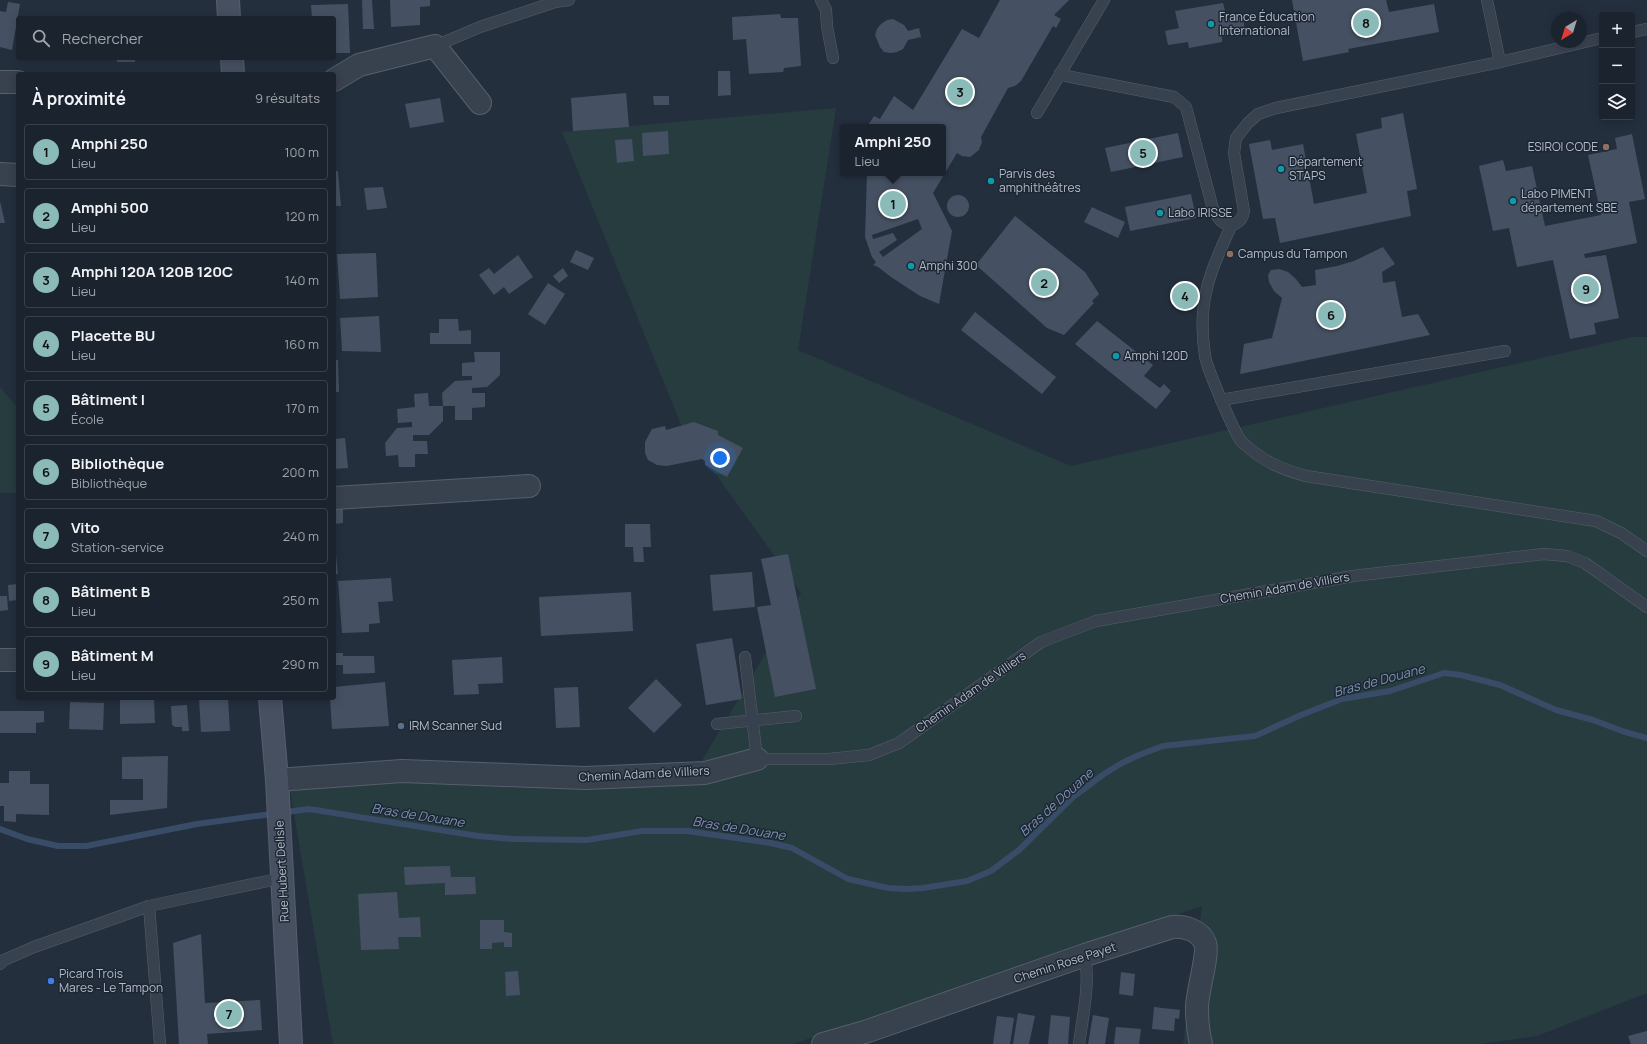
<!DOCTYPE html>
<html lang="fr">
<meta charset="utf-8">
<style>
body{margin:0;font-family:Manrope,sans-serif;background:#282f3a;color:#f1f3f6}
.controls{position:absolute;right:12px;top:12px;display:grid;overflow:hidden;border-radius:4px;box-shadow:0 2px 10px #0003}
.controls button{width:36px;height:36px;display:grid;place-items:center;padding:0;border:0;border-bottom:1px solid #39404a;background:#1b232e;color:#f1f3f6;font:20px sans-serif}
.compass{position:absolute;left:1551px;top:12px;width:36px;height:36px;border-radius:50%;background:#1b232e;box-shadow:0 2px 10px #0003;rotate:218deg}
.you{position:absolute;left:720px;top:458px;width:14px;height:14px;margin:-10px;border:3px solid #fff;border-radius:50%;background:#1a73e8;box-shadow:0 0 0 6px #1a73e833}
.badge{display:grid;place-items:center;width:26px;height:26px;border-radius:50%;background:#8bbbb9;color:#111;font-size:13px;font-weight:700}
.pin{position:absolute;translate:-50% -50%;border:2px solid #fff;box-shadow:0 1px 4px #0006}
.popup{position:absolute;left:840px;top:124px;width:106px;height:52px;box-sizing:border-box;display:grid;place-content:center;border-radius:4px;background:#1b232e;filter:drop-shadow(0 1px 3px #0005);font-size:13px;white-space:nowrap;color:#a0a4aa}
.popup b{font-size:15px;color:#f1f3f6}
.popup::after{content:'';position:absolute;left:50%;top:100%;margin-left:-8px;border:8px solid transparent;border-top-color:#1b232e}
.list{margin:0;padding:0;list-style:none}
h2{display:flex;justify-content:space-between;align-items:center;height:52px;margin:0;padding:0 16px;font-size:17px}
h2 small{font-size:13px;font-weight:400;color:#a0a4aa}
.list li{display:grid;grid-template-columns:26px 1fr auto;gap:12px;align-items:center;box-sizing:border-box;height:56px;margin:0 8px 8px;padding:0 8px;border:1px solid #39404a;border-radius:4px}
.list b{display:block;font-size:15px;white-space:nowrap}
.list p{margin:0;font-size:13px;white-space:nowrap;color:#a0a4aa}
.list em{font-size:13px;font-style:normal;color:#a0a4aa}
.icon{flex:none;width:22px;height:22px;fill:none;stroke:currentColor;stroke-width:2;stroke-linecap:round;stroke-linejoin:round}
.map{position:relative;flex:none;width:1647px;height:1044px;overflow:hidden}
.search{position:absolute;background:#1b232e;box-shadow:0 2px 10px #0003;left:16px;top:16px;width:320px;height:44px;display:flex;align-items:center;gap:10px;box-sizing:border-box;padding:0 14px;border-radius:4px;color:#a0a4aa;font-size:15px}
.panel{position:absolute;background:#1b232e;box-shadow:0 2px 10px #0003;left:16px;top:72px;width:320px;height:628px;border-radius:4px}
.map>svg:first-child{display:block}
.green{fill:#263c3f}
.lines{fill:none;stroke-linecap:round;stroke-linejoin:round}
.stream{stroke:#394c67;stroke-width:6}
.building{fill:#455162;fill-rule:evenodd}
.lane-casing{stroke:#565f6c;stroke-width:12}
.street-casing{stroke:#565f6c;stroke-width:24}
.secondary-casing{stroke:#565f6c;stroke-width:24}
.lane{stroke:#38414e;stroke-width:11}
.street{stroke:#38414e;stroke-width:22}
.secondary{stroke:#465061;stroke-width:22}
.culture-dot{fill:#0f9aa8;stroke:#1d2633;stroke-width:1.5}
.education-dot{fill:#8d6e63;stroke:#1d2633;stroke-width:1.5}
.service-dot{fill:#5c6f8a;stroke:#1d2633;stroke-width:1.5}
.shop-dot{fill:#3f7fe0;stroke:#1d2633;stroke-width:1.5}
.labels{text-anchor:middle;stroke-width:3;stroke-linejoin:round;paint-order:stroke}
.poi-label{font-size:12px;fill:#b4bcc9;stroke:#1d2633;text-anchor:start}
.street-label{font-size:12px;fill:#b4bcc9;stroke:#1d2633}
.water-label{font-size:13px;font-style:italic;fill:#7c92b1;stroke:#1d2633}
</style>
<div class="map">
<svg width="1647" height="1044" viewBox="0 0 1647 1044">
<rect width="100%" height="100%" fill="#242f3e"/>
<g class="green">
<path d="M836,108L798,350L1071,466L1633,337H1647V993L1537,1036L1479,1044H1183L1202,906L793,1044H333L288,778L700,764L801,593L682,427L562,132Z"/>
<path d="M0,387L18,408V493H0Z"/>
</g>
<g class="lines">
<path class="stream" d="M0,829L27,839L58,846H86L197,824L309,809L478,836L514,839L587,840L642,831H687L771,843L792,848L848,879L888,888L906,889L923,888L967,881L991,871L1019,850L1073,797L1104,774L1122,763L1139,755L1163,746L1255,736L1301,715L1342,699L1390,691L1444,673L1461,675L1500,685L1556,710L1593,720L1625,732L1647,738"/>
</g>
<g class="building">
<path d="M362,0H372L374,29H363Z"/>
<path d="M390,0H430V6L420,7V25L391,27Z"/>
<path d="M1000,0H1069L1054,15L1061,19L1056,28L1053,26L1021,81L1015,86L1008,88L981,137L982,142L979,150L970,157L962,156L957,153L933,193L952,231L939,304L920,296L891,277L878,267L873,265L876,262L872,257L865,237L867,173H943V127H867L874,116L880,119L894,96L913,110L962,29L979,38ZM918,219L922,229L883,257L879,252L897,240L893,233L873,239L872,235Z"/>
<path d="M1292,0H1386L1389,12L1434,4L1439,32L1348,49L1349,52L1303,61Z"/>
<path d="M8,2L20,4L12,50L0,47V11L6,12Z"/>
<path d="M1223,3L1227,19L1243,17L1245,32L1222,36V42L1189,48L1188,42L1168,45L1165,31L1179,28L1175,11Z"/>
<path d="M348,4L350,53H334V18H312L311,5Z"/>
<path d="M780,14L781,18H798L801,66L784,68L783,72L749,74L746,39L733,40L732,17Z"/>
<path d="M893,19L904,25L908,31L919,28L921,37L908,40L903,49L897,52L891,53L884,52L880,47L875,35L877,29L881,24L887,20Z"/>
<rect x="117" y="58" width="18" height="4"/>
<path d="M718,71H730L731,95L718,96Z"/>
<path d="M626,93L629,127L573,131L571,98Z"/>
<path d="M653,96H669V105H654Z"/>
<path d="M440,98L444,122L410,128L405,104Z"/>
<path d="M1403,113L1417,189L1407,191L1411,216L1280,243L1275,218L1263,219L1249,144L1270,140L1272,150L1303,144L1314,204L1367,193L1356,134L1382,128L1381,118Z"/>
<path d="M668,131L669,154L643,156L642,133Z"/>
<path d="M1178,133L1183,157L1111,172L1105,148Z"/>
<path d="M1632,134L1645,199L1629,202L1637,243L1584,254L1585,258L1606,255L1619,318L1594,323L1596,334L1570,339L1553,260L1517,267L1509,228L1493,231L1479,166L1503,160L1506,171L1532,166L1545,226L1601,215L1588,155L1617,149L1615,138Z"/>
<path d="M632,139L634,161L617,163L615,140Z"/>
<path d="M334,171H338L341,206H334Z"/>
<path d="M383,187L387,208L367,210L364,188Z"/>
<path d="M1191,194L1196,218L1130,231L1125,207Z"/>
<circle cx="958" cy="206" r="11"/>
<path d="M0,201L5,223H0Z"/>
<path d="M1092,207L1098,210L1096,214L1098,210L1125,222L1118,238L1084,222Z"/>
<path d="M1015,216L1085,272L1099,294L1092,301L1094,303L1064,335L1047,328L976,265Z"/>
<path d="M1383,247L1395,264L1382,272L1383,283L1395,281L1402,317L1418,314L1430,335L1240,374L1244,344L1272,338L1282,298L1274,291L1269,282L1268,275L1271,270L1279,269L1288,272L1296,279L1302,287L1316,285L1315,270L1337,266L1354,261Z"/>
<path d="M576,250L594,258L588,270L570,262Z"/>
<path d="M376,253L378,297L340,299L337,254Z"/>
<path d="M518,255L533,277L509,294L504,287L494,295L479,275L489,268L494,274Z"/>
<path d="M563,268L568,276L559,283L553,276Z"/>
<path d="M548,283L565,294L545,325L528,314Z"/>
<path d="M975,312L1056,377L1042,394L961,330Z"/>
<path d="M379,316L381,352L342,351L340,318Z"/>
<path d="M439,319H458L459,331L471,330V344H430V333H439Z"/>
<path d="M1097,321L1153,365L1144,376L1160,388L1164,384L1171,391L1156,409L1075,344Z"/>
<path d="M474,352H500V375L487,387L472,388V393H485V407L472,408V420H455V406H443L442,393L455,381L472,380V376H462V363L475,362Z"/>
<path d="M334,360H338L339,392H334Z"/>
<path d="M428,393L429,406H443V421L429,435H413V441H427L428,454H415V467H399L398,455L386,456L385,443L397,428L412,427V422L398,423L397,409L415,407L414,394Z"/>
<path d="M694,422L718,431V435L743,448L727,477L705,465V461L702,459L667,466L657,465L648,460L645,453V442L652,429L665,426L666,430Z"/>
<path d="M345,438L348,468L334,469V439Z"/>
<path d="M343,507V523L334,524V508Z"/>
<path d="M625,524H650L651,547H643L644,562H634L633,547H625Z"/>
<path d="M334,536L338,574H334Z"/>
<path d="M788,554L816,689L775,697L757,607L771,605L761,559Z"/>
<path d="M752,572L755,607L713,611L710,575Z"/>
<path d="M391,578L393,601L378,602L380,623L369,624V632L342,633L338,581Z"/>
<path d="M18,584V600L9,601L8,585Z"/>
<path d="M631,592L633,631L541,636L539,597Z"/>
<path d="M0,596H7L8,610L0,611Z"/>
<path d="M732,638L742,699L706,705L696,644Z"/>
<path d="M334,653H343V656H374L375,673L343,674V665H334Z"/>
<path d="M502,657L503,683L478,684L479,694L454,695L452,660Z"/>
<path d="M656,679L682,705L654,733L628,708Z"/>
<path d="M385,682L389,726L332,729L330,698H334V687Z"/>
<path d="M578,687L580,727L556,728L554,688Z"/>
<path d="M120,698H154L155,723L120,724Z"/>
<path d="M199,698H228L230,731L201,732Z"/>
<path d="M70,702L104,703L103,730L69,729Z"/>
<path d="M187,705L189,731H182V727H175L172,725L171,706Z"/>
<path d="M0,711H44V722L36,723V733H0Z"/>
<path d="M168,756L167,808L110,815V800H143V779H122V757Z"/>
<path d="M9,771H30V784H49V815L16,814V822L4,821V806H0V783H9Z"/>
<path d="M450,866L451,877H475L476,894L445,895V883L405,885L404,867Z"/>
<path d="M397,892L399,918L420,917L421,937H398L399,949L361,950L358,894Z"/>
<path d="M480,920H504V932L512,933V947H504V942L492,943V949H480Z"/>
<path d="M201,934L205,1003L260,1000L262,1030L207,1034L208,1044H179L173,943Z"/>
<path d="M518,971L520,995L506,996L505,972Z"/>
<path d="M1121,972L1135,974L1133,996L1119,994Z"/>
<path d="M1154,1007L1180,1010L1179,1019L1175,1018L1174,1031L1152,1029Z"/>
<path d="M1018,1013L1035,1016L1029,1044H1013Z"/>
<path d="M1051,1015L1070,1017L1068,1044H1048Z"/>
<path d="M1093,1015L1109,1018L1105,1044H1088Z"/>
<path d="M997,1016L1014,1018L1010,1044H993Z"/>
<path d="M1116,1027L1141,1029L1139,1044H1114Z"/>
<path d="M1647,1031V1044H1631L1628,1036Z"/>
</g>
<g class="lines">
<defs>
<g id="lane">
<path d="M821,0L826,10L827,26L833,58"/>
<path d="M1487,0L1500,62"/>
<path d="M1632,32L1647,29"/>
<path d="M435,46L480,27L555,2L569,0"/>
<path d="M1060,73L1066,76L1174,97L1186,107L1213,209C1216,212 1217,217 1220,220C1231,230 1242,223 1244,211L1234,153L1236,138L1248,123L1258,114L1276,108L1500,62L1602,38"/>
<path d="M1037,113L1104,0"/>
<path d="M1232,224C1219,253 1205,281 1203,313C1202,327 1203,343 1205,356C1207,368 1235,435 1242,442C1262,461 1281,469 1306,476L1596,521L1621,533L1647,551"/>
<path d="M1221,400L1505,351"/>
<path d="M745,657L757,759H829L869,755L899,743L1041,642L1096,621L1353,576L1544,554L1567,556L1585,563L1647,607"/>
<path d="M717,724L796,716"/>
<path d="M149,906L160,1044"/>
<path d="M0,964L4,960L34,947L149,906L282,878"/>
<path d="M1079,1044C1083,1015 1090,984 1085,955"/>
</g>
<g id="street">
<path d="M334,80L359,65L435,46L480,103"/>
<path d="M0,82H18"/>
<path d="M0,174L18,175"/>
<path d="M334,498L529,486"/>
<path d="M0,660H18"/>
<path d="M277,780L402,771L585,778L705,773L757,759"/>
<path d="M823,1044L868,1031L1085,955L1172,927C1184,926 1200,930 1205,943C1209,954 1197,992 1197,1007C1197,1019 1198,1032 1201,1044"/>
</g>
<g id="secondary">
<path d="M228,0L229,18"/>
<path d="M232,58L233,74"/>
<path d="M270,698L277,780L291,1044"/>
</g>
</defs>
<use href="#lane" class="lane-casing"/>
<use href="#street" class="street-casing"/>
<use href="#secondary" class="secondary-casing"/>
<use href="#lane" class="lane"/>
<use href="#street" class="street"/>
<use href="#secondary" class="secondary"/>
</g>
<g class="culture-dot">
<circle cx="1211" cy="24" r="4"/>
<circle cx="1281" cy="169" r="4"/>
<circle cx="991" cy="181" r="4"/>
<circle cx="1513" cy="201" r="4"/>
<circle cx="1160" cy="213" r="4"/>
<circle cx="911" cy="266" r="4"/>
<circle cx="1116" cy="356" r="4"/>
</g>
<g class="education-dot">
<circle cx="1606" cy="147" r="4"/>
<circle cx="1230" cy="254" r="4"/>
</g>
<circle class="service-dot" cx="401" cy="726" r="4"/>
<circle class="shop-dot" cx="51" cy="981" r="4"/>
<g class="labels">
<g class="poi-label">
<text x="1219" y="21">France Éducation<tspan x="1219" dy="14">International</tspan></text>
<text x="1598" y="151" text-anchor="end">ESIROI CODE</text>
<text x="1289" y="166">Département<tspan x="1289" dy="14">STAPS</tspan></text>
<text x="999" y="178">Parvis des<tspan x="999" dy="14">amphithéâtres</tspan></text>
<text x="1521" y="198">Labo PIMENT<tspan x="1521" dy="14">département SBE</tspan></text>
<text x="1168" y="217">Labo IRISSE</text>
<text x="1238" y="258">Campus du Tampon</text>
<text x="919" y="270">Amphi 300</text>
<text x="1124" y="360">Amphi 120D</text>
<text x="409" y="730">IRM Scanner Sud</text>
<text x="59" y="978">Picard Trois<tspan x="59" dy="14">Mares - Le Tampon</tspan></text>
</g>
<g class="street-label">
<text transform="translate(1285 588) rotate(-10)" y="4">Chemin Adam de Villiers</text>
<text transform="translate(971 692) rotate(-35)" y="4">Chemin Adam de Villiers</text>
<text transform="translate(644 774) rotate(-3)" y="4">Chemin Adam de Villiers</text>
<text transform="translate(282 871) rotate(-93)" y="4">Rue Hubert Delisle</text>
<text transform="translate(1065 963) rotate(-18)" y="4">Chemin Rose Payet</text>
</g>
<g class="water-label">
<text transform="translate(1379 680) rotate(-15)" y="5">Bras de Douane</text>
<text transform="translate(1056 802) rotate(-42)" y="5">Bras de Douane</text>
<text transform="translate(418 815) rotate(9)" y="5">Bras de Douane</text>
<text transform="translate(739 828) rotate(9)" y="5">Bras de Douane</text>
</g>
</g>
</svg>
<div class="controls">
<button>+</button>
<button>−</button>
<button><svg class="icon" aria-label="layers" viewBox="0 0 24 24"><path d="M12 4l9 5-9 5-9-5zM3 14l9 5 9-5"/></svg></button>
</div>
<svg class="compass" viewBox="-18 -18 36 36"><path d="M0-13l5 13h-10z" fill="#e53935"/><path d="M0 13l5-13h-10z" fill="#a0a4aa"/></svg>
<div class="you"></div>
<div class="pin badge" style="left:893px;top:204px">1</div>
<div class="popup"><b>Amphi 250</b>Lieu</div>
<div class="pin badge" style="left:1044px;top:283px">2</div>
<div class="pin badge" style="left:960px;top:92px">3</div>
<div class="pin badge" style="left:1185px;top:296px">4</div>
<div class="pin badge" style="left:1143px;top:153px">5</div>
<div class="pin badge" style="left:1331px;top:315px">6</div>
<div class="pin badge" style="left:229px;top:1014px">7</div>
<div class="pin badge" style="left:1366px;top:23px">8</div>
<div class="pin badge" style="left:1586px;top:289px">9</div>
<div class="search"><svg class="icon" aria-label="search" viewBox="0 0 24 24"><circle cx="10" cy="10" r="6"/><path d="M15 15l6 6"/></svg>Rechercher</div>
<section class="panel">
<h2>À proximité<small>9 résultats</small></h2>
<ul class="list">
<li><span class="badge">1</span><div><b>Amphi 250</b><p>Lieu</p></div><em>100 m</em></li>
<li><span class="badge">2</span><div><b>Amphi 500</b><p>Lieu</p></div><em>120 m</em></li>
<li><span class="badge">3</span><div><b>Amphi 120A 120B 120C</b><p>Lieu</p></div><em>140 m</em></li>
<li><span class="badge">4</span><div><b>Placette BU</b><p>Lieu</p></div><em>160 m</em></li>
<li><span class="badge">5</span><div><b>Bâtiment I</b><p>École</p></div><em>170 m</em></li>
<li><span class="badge">6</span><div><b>Bibliothèque</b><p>Bibliothèque</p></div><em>200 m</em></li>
<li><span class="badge">7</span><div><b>Vito</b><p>Station-service</p></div><em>240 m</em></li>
<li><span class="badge">8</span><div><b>Bâtiment B</b><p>Lieu</p></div><em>250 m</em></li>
<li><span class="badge">9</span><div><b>Bâtiment M</b><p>Lieu</p></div><em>290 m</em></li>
</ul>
</section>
</div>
